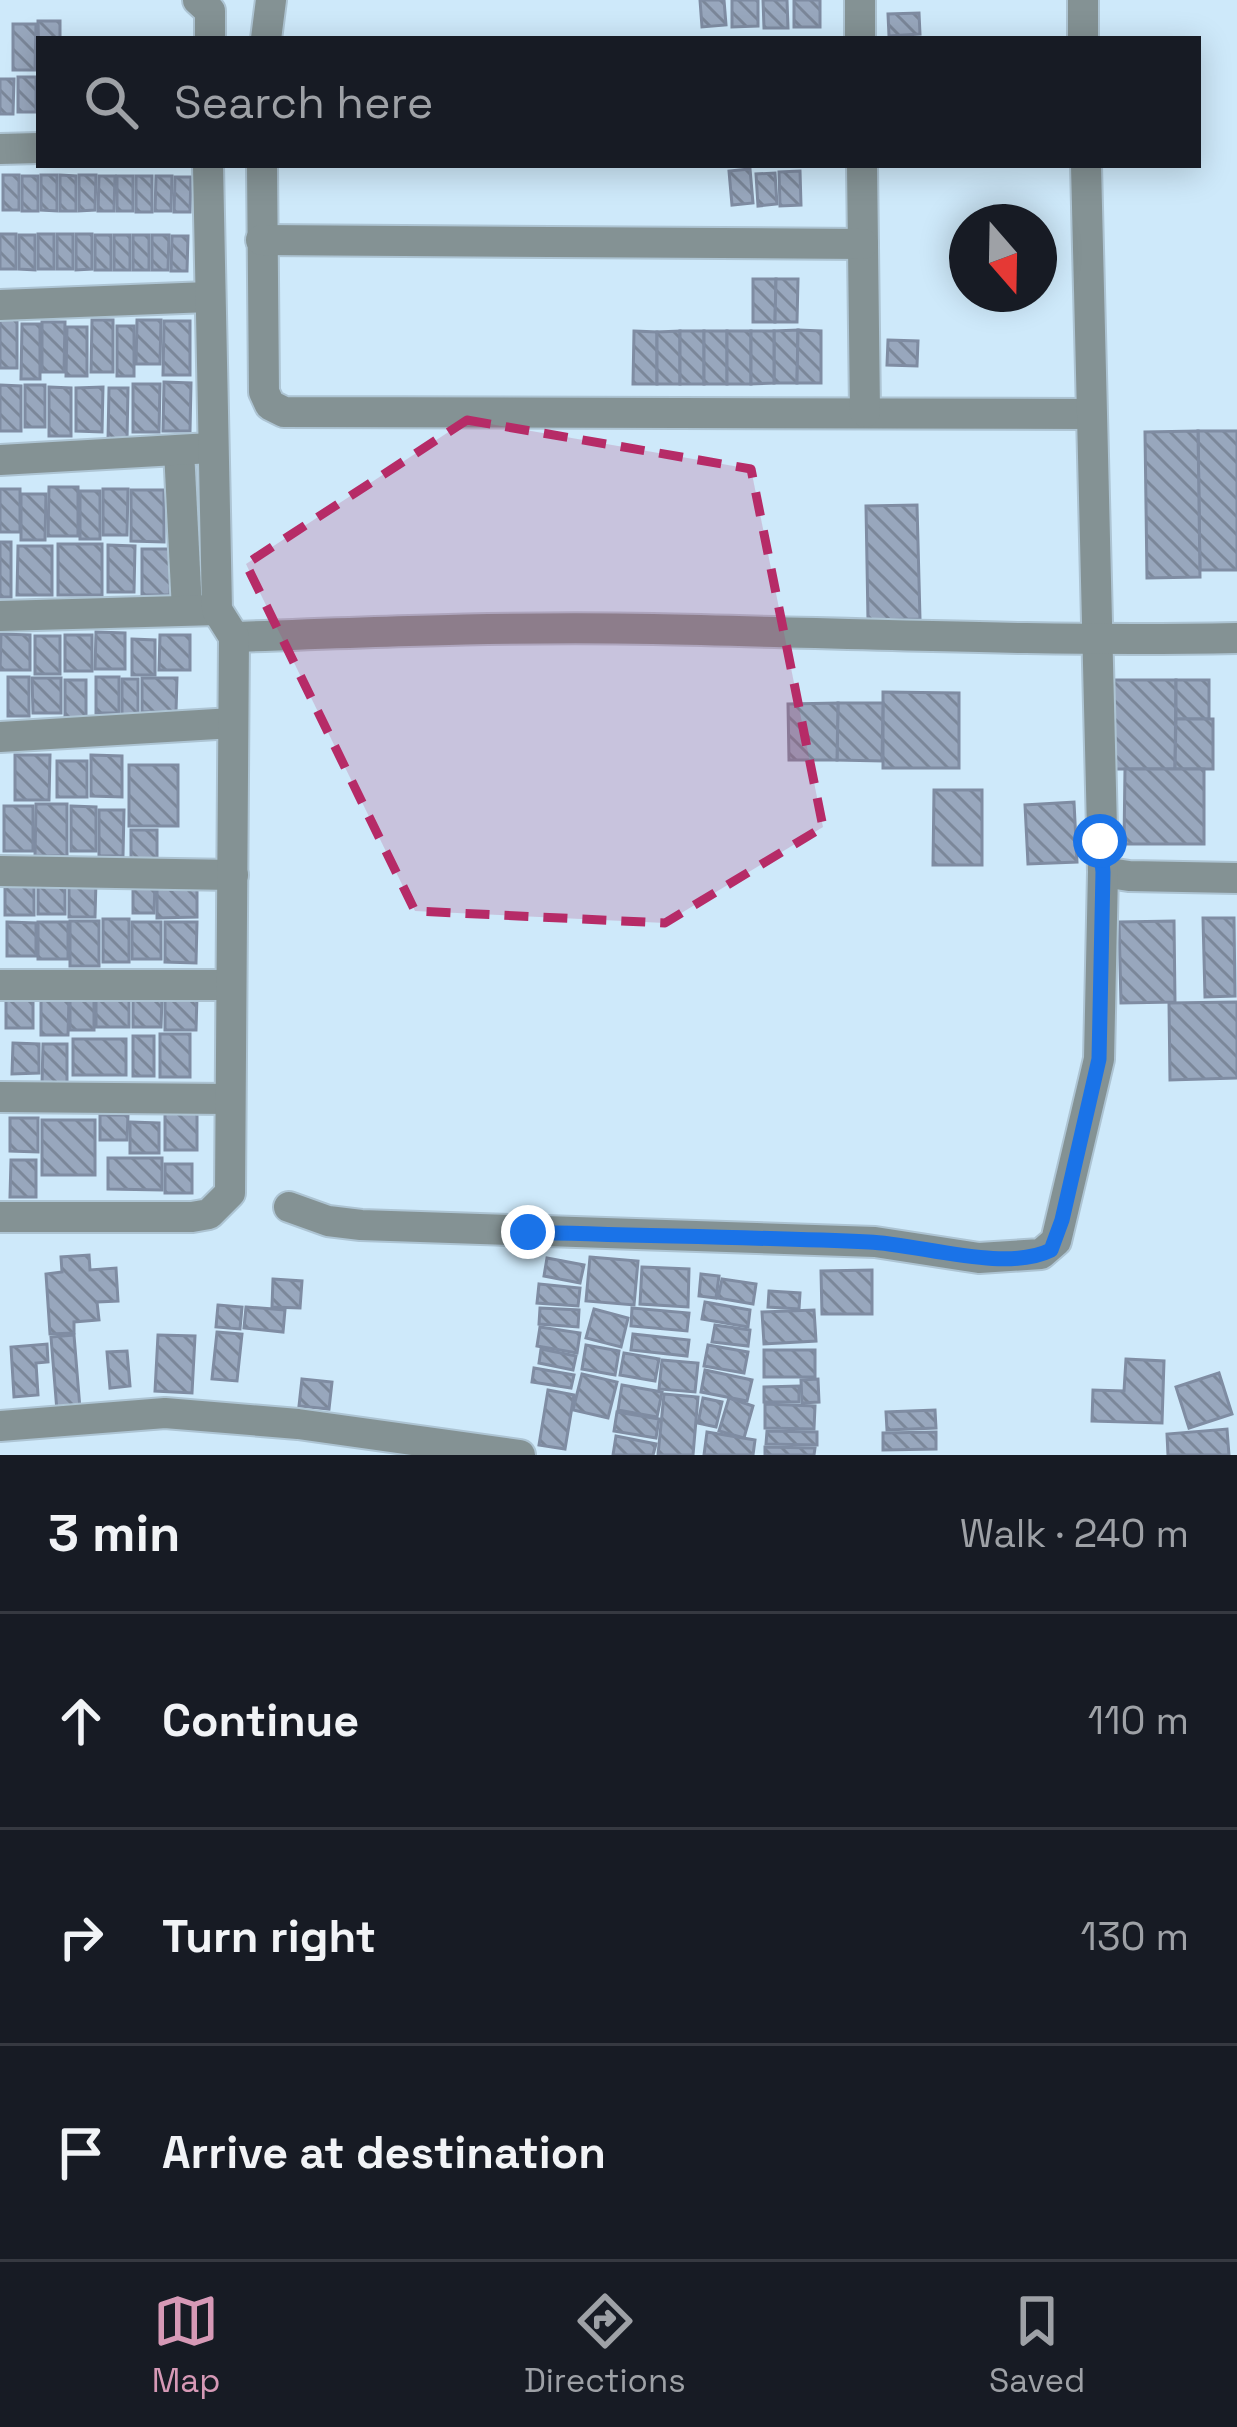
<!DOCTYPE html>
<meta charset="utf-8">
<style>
body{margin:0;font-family:"Space Grotesk",sans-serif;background:#20242c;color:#f1f3f6}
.compass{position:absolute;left:949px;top:204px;width:108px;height:108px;border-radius:50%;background:#171b24;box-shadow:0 6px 30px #0003;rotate:160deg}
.stop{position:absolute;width:36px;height:36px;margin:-27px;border:9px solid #1a73e8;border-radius:50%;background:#fff}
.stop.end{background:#1a73e8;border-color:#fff;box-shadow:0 3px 12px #0008}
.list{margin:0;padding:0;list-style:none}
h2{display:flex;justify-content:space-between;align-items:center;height:156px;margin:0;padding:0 48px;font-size:51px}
h2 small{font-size:39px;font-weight:400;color:#9ea1a6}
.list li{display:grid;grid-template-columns:78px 1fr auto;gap:36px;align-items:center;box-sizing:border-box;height:216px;padding:0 48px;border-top:3px solid #363941}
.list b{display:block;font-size:45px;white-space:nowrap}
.list em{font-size:39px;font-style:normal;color:#9ea1a6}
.icon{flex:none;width:66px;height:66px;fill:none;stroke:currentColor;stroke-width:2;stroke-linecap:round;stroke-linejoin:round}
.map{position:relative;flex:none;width:1237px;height:1455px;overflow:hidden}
.search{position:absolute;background:#171b24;box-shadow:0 6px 30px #0003;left:36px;right:36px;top:36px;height:132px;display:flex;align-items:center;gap:30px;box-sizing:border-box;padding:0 42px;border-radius:0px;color:#9ea1a6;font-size:45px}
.sheet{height:804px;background:#171b24}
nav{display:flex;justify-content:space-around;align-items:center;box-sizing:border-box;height:168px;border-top:3px solid #363941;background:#171b24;font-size:33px;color:#9ea1a6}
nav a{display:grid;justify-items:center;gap:6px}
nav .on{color:#d699b6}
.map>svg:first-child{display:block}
.building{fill:url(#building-back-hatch);stroke:#7f8ca2;stroke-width:3}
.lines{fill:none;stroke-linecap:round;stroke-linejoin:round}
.minor-casing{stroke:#adc4d3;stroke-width:34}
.minor{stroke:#849294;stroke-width:30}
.route{stroke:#1a73e8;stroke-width:15}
.marked{fill:#b62b67;fill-opacity:0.2;stroke:#b62b67;stroke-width:9;stroke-dasharray:24 15;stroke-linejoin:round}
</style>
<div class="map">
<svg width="1237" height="1455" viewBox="0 0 1237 1455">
<defs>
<pattern id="building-back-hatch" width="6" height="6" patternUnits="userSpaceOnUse" patternTransform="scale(3)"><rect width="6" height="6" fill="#98a7bd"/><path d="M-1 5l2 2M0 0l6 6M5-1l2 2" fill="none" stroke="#7b8799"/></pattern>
</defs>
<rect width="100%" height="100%" fill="#cee9fa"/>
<g class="building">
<path d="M700,0H724L726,25L702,27Z"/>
<path d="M732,0H758V26L732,27Z"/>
<path d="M763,0H787L788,28H764Z"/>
<rect x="794" y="0" width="26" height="27"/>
<path d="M919,13L920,34L889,36L888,14Z"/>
<path d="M38,21H60V39H39V65Z"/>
<path d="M13,24H36L35,70H13Z"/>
<rect x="18" y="77" width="18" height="35"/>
<path d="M0,79H14L13,114H0Z"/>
<path d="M750,169L753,203L732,205L729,171Z"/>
<path d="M800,171L801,205L780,206L779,172Z"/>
<path d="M775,173L777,204L758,206L756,174Z"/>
<rect x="3" y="175" width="16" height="35"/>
<path d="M41,175H57V211L41,210Z"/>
<path d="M60,175L76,176V211H60Z"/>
<path d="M79,175H96L95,210L79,211Z"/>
<rect x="22" y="176" width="16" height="35"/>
<path d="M99,176H115L114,211H98Z"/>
<rect x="117" y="176" width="16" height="35"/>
<rect x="136" y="176" width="16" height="36"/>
<path d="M156,176H172L171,211H155Z"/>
<path d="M175,177H191L190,212H174Z"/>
<rect x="0" y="234" width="16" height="35"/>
<rect x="38" y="234" width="16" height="35"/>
<rect x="57" y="234" width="16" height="35"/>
<path d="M76,234H92V269L76,270Z"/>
<path d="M19,235H35V270L19,269Z"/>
<rect x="95" y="235" width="16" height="35"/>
<rect x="114" y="235" width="16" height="35"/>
<rect x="133" y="235" width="16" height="35"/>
<path d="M152,235H169L168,270H152Z"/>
<path d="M172,236H188L187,271H171Z"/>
<path d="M753,279H776L775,322H753Z"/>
<path d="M776,279H798L797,322H775Z"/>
<rect x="0" y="319" width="17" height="49"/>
<path d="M92,320H113V372H91Z"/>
<path d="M137,320H161L160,364H136Z"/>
<path d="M164,321H190V375H163Z"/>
<path d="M42,322H65L64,372H42Z"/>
<path d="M22,324H40V379H21Z"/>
<rect x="117" y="326" width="17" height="50"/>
<path d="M67,327H87V376H66Z"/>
<path d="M798,330L797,383H774V331Z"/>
<path d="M798,330L821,331V383H797Z"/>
<path d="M634,331L657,332V384H633Z"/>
<path d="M680,331V384H657V332Z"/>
<rect x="680" y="331" width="24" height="53"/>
<rect x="704" y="331" width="23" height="53"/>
<rect x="727" y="331" width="24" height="53"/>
<path d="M751,331H774V383L751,384Z"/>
<path d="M888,340L918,341L917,366L887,365Z"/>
<path d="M164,382L191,383L190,431H163Z"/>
<path d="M133,384H160L159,432H133Z"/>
<path d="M0,385L21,386V431H0Z"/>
<rect x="25" y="385" width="20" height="42"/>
<path d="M49,387L71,388V436H49Z"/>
<path d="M103,387L102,432L76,431V388Z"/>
<path d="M109,388H128L127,441L108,440Z"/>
<path d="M1198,431H1237V570H1200Z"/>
<path d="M1198,431L1200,577L1147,578L1145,432Z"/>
<path d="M49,487H78V536H48Z"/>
<rect x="0" y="489" width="20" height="43"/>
<path d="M103,489H128L127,535H103Z"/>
<path d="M131,490H164V542L131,541Z"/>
<rect x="80" y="491" width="20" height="48"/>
<path d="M21,494H46L45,540H21Z"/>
<path d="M917,505L920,619L868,620L866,506Z"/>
<rect x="0" y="542" width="11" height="55"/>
<rect x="58" y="544" width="44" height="51"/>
<path d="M108,545L135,546L134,592H108Z"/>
<path d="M18,546H52V595H17Z"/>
<path d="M142,549H171L170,595H142Z"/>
<path d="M96,632L125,633V669H95Z"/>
<path d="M1,634L30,635V670H0Z"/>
<rect x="65" y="635" width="27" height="36"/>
<path d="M160,635H190V670H159Z"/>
<rect x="35" y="636" width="25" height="38"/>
<path d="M132,639L155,640V675H132Z"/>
<rect x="8" y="677" width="21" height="39"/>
<rect x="96" y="677" width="23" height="36"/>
<path d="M32,678H61V713H33Z"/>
<path d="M142,678H177L176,712H142Z"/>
<rect x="122" y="679" width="16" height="36"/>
<rect x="65" y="680" width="21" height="38"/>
<path d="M1110,680H1176L1175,769H1110Z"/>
<rect x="1176" y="680" width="33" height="39"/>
<path d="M883,692L959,693V768H883Z"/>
<path d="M838,703H883L882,761L837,760Z"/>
<path d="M838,703L837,760H789L788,704Z"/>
<path d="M1176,719H1213V769H1175Z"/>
<path d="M15,755H50L49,800H15Z"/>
<path d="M91,755L122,756V797L91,796Z"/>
<rect x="57" y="761" width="30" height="36"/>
<rect x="129" y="765" width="49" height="61"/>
<path d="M1125,769H1204V844H1124Z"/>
<path d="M934,790H982V865H933Z"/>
<path d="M1074,802L1077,862L1028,864L1025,805Z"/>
<path d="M36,804H67V856H35Z"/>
<rect x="4" y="806" width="29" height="45"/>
<path d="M71,806L96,807V851H71Z"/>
<path d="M99,810H124L123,856H99Z"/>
<rect x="131" y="830" width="26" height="29"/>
<rect x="5" y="880" width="29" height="35"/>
<path d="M69,881H96L95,917H69Z"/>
<path d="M157,882L197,883V917L157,918Z"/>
<rect x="38" y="884" width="27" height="30"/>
<path d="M133,885H155L154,913H133Z"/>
<path d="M1203,918H1234L1235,996L1205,997Z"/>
<rect x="103" y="919" width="26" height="43"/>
<rect x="70" y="921" width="29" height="45"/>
<path d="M1174,921L1175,1002L1121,1003L1119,922Z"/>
<path d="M7,922L36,923V956H7Z"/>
<rect x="38" y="922" width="30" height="37"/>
<rect x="132" y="922" width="29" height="37"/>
<path d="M165,922H197L196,963L165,962Z"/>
<rect x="96" y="996" width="33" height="31"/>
<path d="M165,996H197L196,1030H165Z"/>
<path d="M70,997L94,998V1030H70Z"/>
<rect x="6" y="998" width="27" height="30"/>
<path d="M41,998H69L68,1035H41Z"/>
<path d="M133,999H162L161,1027H133Z"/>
<path d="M1237,1002V1078L1170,1080L1169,1003Z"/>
<rect x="160" y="1034" width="30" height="43"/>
<rect x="133" y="1036" width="21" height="40"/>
<rect x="73" y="1039" width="53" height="36"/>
<path d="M13,1043L39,1044V1073L12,1074Z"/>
<path d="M43,1044H67V1083L42,1084Z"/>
<rect x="165" y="1108" width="32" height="42"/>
<path d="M100,1115H128L127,1140H100Z"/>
<path d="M10,1118H38V1152L10,1151Z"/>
<rect x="42" y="1120" width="53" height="55"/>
<path d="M130,1122L159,1123V1153H130Z"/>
<path d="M108,1158H162V1190L108,1189Z"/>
<path d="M11,1160H36V1197H10Z"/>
<rect x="165" y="1164" width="27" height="29"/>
<path d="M89,1255L90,1270L116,1268L118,1301L97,1302L99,1320L74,1322V1333L50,1334L46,1274L62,1272L61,1257Z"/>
<path d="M590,1257L638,1261L634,1305L586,1301Z"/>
<path d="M547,1258L584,1265L580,1283L544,1276Z"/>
<path d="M642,1267L689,1269L688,1307L640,1304Z"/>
<path d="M872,1270V1314H822L821,1271Z"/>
<path d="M701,1274L719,1276L716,1298L699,1296Z"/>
<path d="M273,1279L302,1281L300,1308L272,1307Z"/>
<path d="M722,1279L756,1284L753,1304L718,1298Z"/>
<path d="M539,1284L580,1288L578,1306L537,1303Z"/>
<path d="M769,1291L800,1293L799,1309L768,1307Z"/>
<path d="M705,1302L750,1310L748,1327L702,1319Z"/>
<path d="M218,1305L242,1307L240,1329L216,1327Z"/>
<path d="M246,1307L285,1310L283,1332L244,1328Z"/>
<path d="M540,1308L579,1310L578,1327L539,1324Z"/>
<path d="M632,1308L689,1313L687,1331L631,1326Z"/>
<path d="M594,1309L628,1318L621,1347L586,1338Z"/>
<path d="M814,1310L816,1341L764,1344L762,1312Z"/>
<path d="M715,1325L750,1330L748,1346L712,1342Z"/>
<path d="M540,1327L580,1333L577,1353L537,1346Z"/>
<path d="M217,1332L242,1334L237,1381L212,1379Z"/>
<path d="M633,1334L689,1340L687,1356L631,1350Z"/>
<path d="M74,1335L80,1409L57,1411L51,1337Z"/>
<path d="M158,1335L195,1336L192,1393L155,1391Z"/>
<path d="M47,1344L48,1362L36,1363L38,1395L14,1397L11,1347Z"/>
<path d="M586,1345L619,1351L615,1375L582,1369Z"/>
<path d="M708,1345L748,1352L744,1373L704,1366Z"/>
<path d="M541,1349L576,1356L573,1370L539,1363Z"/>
<rect x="764" y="1350" width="51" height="27"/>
<path d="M127,1351L130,1386L110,1388L107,1352Z"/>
<path d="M624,1353L659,1359L655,1381L620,1375Z"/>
<path d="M1126,1359L1164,1361L1162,1423L1092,1421L1093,1390L1124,1391Z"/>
<path d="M662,1360L698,1363L695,1392L659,1389Z"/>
<path d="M534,1368L574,1375L571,1388L532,1382Z"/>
<path d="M705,1370L752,1380L747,1401L701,1392Z"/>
<path d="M1219,1373L1232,1414L1189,1428L1176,1387Z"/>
<path d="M582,1374L617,1382L608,1418L573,1410Z"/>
<path d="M302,1379L332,1382L329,1409L299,1406Z"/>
<path d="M818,1379L819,1402L802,1403L801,1380Z"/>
<path d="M622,1385L662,1392L657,1417L618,1410Z"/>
<path d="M799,1386V1402H764V1387Z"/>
<path d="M548,1390L574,1395L565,1449L539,1445Z"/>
<path d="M664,1394L698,1397L693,1455H658Z"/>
<path d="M703,1398L722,1402L716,1427L698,1423Z"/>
<path d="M729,1398L753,1406L744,1438L719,1431Z"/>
<path d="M765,1404L815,1406L814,1429L765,1428Z"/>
<path d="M935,1410L936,1428L887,1430L886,1412Z"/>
<path d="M617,1412L659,1419L656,1438L614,1431Z"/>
<path d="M1227,1429L1229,1455H1168L1167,1434Z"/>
<path d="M767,1431L817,1432V1445L766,1444Z"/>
<path d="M707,1432L755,1440L753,1455H704Z"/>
<path d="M936,1432V1449L883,1450V1433Z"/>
<path d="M616,1436L656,1444L653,1455H613Z"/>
<path d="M765,1447L815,1448L814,1455H765Z"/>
</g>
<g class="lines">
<defs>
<g id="minor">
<path d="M198,0L210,11V39"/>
<path d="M860,0V39"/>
<path d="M1083,0V39"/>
<path d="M266,39L271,0"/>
<path d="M0,149L39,148"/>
<path d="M262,165L264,392L270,405L284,412L1091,414"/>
<path d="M862,165L865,412"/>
<path d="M1086,165L1103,872L1129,876L1237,878"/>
<path d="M261,240L863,244"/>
<path d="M0,305L209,297"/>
<path d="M179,450L187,610"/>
<path d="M0,460L211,448"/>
<path d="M0,616L217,610"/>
<path d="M234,637C374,632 513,626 653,629C848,633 1042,642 1237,638"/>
<path d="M0,737L233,723"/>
<path d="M0,871L233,875"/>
<path d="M0,985H230"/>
<path d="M0,1097L228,1099"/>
<path d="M289,1207L328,1221L361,1225L875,1242L979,1258L1041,1254L1056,1241L1099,1059L1103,872"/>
<path d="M0,1217H192L209,1214L230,1193L234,637L217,610L208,165"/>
<path d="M0,1426L165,1413L298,1424L520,1455"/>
</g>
</defs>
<use href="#minor" class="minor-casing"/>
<use href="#minor" class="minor"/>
</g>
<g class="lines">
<path class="route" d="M528,1232C642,1236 755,1237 869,1242C919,1244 1005,1273 1051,1250L1062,1220L1099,1059L1103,872L1100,841"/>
</g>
<path class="marked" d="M467,420L751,469L823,827L665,923L415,911L246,564Z"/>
</svg>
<svg class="compass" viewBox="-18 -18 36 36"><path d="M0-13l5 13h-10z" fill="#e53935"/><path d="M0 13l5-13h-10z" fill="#9ea1a6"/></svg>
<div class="stop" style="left:1100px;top:841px"></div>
<div class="stop end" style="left:528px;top:1232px"></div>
<div class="search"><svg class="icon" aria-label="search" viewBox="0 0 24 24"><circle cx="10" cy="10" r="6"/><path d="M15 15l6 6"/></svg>Search here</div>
</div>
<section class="sheet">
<h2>3 min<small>Walk · 240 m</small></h2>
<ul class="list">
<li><svg class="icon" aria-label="ahead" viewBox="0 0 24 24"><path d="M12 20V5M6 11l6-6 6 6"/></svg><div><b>Continue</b></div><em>110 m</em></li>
<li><svg class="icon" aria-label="right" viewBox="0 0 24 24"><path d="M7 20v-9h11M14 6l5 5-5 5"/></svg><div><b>Turn right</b></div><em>130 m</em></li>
<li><svg class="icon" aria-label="arrive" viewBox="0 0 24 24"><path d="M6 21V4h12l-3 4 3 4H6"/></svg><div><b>Arrive at destination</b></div></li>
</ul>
</section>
<nav>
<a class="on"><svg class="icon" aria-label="map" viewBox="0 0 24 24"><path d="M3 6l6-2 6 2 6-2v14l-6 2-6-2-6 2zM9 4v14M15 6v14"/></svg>Map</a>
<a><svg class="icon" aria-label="directions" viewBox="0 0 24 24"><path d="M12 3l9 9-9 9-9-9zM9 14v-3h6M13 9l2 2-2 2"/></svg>Directions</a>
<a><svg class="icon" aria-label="saved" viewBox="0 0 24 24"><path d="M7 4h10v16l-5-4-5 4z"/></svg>Saved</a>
</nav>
